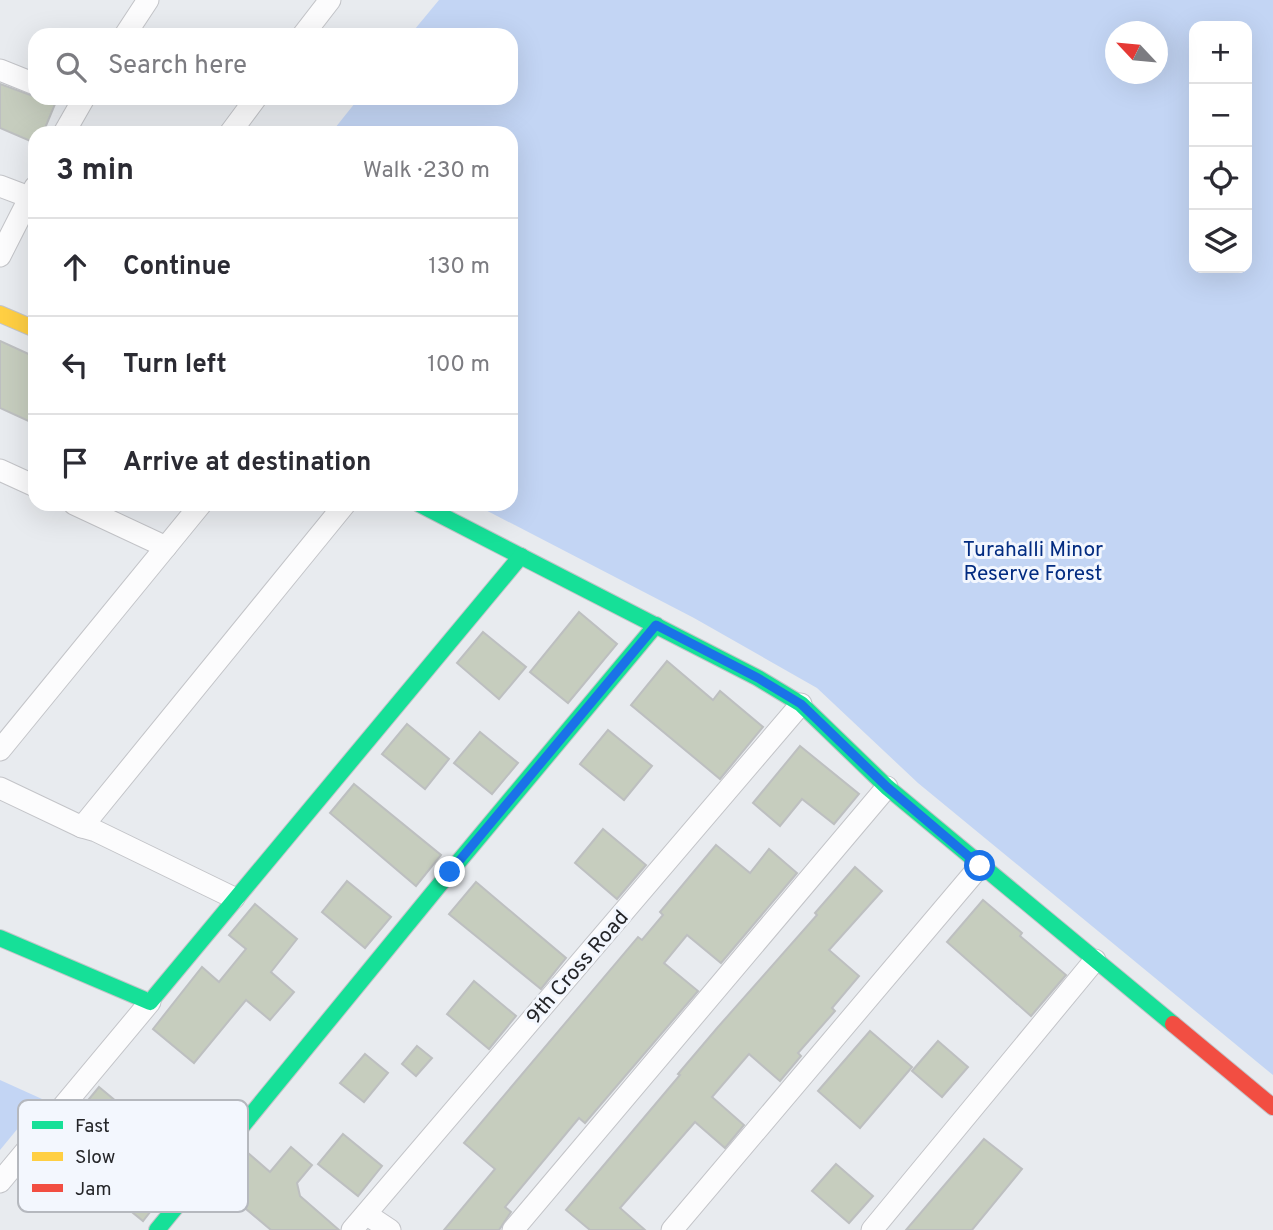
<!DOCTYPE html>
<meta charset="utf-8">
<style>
body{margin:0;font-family:Overpass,sans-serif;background:#f7f7f7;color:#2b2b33}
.controls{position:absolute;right:21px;top:21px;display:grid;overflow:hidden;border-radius:14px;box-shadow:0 7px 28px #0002}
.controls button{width:63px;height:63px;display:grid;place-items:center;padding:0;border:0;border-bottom:2px solid #e1e1e2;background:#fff;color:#2b2b33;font:35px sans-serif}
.compass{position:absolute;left:1105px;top:21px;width:63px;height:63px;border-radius:50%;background:#fff;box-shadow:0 7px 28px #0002;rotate:296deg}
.stop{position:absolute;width:21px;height:21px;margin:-16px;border:5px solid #1a73e8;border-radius:50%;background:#fff}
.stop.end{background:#1a73e8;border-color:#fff;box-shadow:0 2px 7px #0008}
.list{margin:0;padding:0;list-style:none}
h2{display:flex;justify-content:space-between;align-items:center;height:91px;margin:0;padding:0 28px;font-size:30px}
h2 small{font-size:23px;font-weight:400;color:#7c7c81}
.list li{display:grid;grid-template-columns:46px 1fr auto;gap:21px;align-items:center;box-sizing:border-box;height:98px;padding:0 28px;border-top:2px solid #e1e1e2}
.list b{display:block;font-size:26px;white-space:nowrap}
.list em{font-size:23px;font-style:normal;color:#7c7c81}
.icon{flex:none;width:38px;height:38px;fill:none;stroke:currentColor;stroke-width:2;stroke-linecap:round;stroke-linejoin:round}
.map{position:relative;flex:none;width:1273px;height:1230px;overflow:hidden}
.search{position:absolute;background:#fff;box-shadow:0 7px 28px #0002;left:28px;top:28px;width:490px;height:77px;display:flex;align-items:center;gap:18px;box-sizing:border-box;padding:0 24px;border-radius:21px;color:#7c7c81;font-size:26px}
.panel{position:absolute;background:#fff;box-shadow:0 7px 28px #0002;left:28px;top:126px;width:490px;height:385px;border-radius:21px}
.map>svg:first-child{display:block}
.green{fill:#c3d5f4;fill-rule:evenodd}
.building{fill:#c6cdbe;stroke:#bdbfc0;stroke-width:2}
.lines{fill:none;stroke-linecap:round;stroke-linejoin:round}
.street-casing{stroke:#c3c4c8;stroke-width:23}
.fast-casing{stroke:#c3c4c8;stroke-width:18}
.slow-casing{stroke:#c3c4c8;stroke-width:18}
.jam-casing{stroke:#c3c4c8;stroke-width:18}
.street{stroke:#fcfcfd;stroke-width:21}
.fast{stroke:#16e098;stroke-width:16}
.slow{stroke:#ffcf43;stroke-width:16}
.jam{stroke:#f24e42;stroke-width:16}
.route{stroke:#1a73e8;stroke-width:9}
.labels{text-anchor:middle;stroke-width:6;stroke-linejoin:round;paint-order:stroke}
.park-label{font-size:21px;fill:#032c81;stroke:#f3f7fe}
.street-label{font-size:21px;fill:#252629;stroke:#f3f7fe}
.key{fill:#f3f7fe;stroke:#b5b8be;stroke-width:2}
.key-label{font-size:19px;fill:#252629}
</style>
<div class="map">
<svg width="1273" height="1230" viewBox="0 0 1273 1230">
<rect width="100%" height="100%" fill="#e8ebef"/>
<g class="green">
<path d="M439,0H1273V1075L918,783L817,688L694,618L474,504H511V133H331L359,98H511V35H410ZM1194,26H1247V268H1194ZM1116,32H1158V74H1116Z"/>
<path d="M0,1080L42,1099L0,1150Z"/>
</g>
<g class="building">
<path d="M0,84L55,104L43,133H35V143L0,128Z"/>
<path d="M0,341L35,357V424L0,408Z"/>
<path d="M579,612L617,644L568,703L530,672Z"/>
<path d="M483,632L526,667L499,699L457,663Z"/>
<path d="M667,661L713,700L720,691L763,727L720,779L631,705Z"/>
<path d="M407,724L449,759L425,789L382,754Z"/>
<path d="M608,730L652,766L624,800L580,764Z"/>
<path d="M480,732L518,763L492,794L454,763Z"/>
<path d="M800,746L859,794L834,824L802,799L780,826L753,803Z"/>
<path d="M354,784L441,855L416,886L330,813Z"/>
<path d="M603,829L646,865L617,899L575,863Z"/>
<path d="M716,845L750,873L769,849L797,873L721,963L687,935L664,963L698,991L585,1123L579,1118L505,1207L511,1212L499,1230H444L495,1169L464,1143L638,937L642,940L663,915L660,912Z"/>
<path d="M855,867L882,891L829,950L859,976L832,1008L835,1011L798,1053L801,1056L780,1081L749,1054L712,1097L744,1125L725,1148L695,1122L620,1208L645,1230H590L566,1210L680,1075L678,1074L718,1027L817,915L815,913Z"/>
<path d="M347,881L391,917L365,948L322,912Z"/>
<path d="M476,882L566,958L541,989L449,914Z"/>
<path d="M983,900L1022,933L1020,936L1066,975L1031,1016L947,942Z"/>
<path d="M255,904L297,939L271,972L294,992L270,1020L246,1000L194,1063L153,1029L202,967L219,982L246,949L229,935Z"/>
<path d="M474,981L516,1016L489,1049L447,1014Z"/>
<path d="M870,1031L912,1067L860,1128L818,1091Z"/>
<path d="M938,1041L968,1067L942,1097L912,1071Z"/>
<path d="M417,1046L432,1058L416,1076L402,1064Z"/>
<path d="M365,1054L388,1073L364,1102L340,1083Z"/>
<path d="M99,1087L141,1122L116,1152L74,1117Z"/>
<path d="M343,1134L382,1166L358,1196L318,1164Z"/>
<path d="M984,1139L1022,1169L972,1230H906Z"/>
<path d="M291,1147L312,1165L297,1183L300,1196L339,1230H271L220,1187L248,1153L270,1172Z"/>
<path d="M126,1155L168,1189L143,1221L100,1186Z"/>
<path d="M836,1164L873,1196L849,1223L812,1191Z"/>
</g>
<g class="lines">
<defs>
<g id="street">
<path d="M125,35L148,0"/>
<path d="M303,35L330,0"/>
<path d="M0,70L35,84"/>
<path d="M64,133L84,98"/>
<path d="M230,133L256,98"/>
<path d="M0,186L29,197"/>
<path d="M0,256L35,187"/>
<path d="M0,470L35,486"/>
<path d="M74,504L166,547"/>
<path d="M0,750L201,504"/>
<path d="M0,788L82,827L96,831L234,898"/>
<path d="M82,827L345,504"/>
<path d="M0,1182L150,1002"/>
<path d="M366,1214L390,1230"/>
<path d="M352,1230L801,704"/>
<path d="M513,1230L887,787"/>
<path d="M672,1230L980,866"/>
<path d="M872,1230L1095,960"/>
</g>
<g id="fast">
<path d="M419,504L758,678L801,704L887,787L1173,1024"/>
<path d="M0,938L150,1002L521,556"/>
<path d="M157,1230L450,872L656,625"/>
</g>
<path id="slow" d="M0,314L35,329"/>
<path id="jam" d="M1173,1024L1273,1107"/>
</defs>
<use href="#street" class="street-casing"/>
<use href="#fast" class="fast-casing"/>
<use href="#slow" class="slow-casing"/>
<use href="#jam" class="jam-casing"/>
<use href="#street" class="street"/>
<use href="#fast" class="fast"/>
<use href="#slow" class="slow"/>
<use href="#jam" class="jam"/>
</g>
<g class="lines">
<path class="route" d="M450,872L656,625L758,678L801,704L887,787L980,866"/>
</g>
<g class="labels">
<g class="park-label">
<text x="1033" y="556">Turahalli Minor<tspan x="1033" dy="24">Reserve Forest</tspan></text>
</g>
<g class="street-label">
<text transform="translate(577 967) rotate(-49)" y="7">9th Cross Road</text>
</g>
</g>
<rect x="18" y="1100" width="230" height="112" rx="10" class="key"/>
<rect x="32" y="1121" width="31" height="8" fill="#16e098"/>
<rect x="32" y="1152" width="31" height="9" fill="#ffcf43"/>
<rect x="32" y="1184" width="31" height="8" fill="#f24e42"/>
<g class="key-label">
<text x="75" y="1132">Fast</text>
<text x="75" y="1163">Slow</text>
<text x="75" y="1195">Jam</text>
</g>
</svg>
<div class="controls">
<button>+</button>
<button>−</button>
<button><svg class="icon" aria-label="locate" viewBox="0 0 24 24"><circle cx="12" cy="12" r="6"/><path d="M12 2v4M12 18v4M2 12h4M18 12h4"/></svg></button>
<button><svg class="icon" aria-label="layers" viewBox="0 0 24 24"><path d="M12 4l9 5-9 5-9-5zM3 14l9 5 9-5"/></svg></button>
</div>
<svg class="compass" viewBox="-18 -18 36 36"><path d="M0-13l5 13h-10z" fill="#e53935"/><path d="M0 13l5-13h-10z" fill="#7c7c81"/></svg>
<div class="stop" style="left:980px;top:866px"></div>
<div class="stop end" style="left:450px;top:872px"></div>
<div class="search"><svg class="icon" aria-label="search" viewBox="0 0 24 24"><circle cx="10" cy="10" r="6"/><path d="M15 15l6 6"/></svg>Search here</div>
<section class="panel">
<h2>3 min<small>Walk · 230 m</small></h2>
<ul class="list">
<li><svg class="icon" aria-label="ahead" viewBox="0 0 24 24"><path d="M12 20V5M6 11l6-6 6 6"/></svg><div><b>Continue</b></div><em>130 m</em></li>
<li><svg class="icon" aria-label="left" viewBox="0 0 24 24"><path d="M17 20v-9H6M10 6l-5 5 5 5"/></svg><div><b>Turn left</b></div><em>100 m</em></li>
<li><svg class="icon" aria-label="arrive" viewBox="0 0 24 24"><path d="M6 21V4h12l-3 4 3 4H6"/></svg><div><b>Arrive at destination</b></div></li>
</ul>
</section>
</div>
